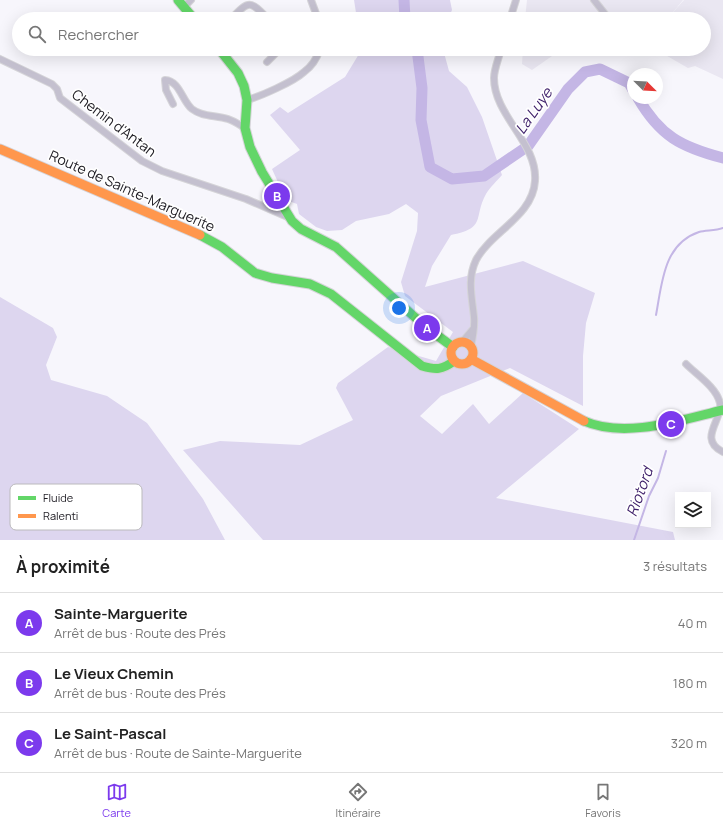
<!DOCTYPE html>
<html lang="fr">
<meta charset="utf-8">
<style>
body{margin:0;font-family:Manrope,sans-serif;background:#f6f6f6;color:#222}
.controls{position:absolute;right:12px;bottom:12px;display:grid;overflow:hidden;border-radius:0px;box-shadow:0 4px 16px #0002}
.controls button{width:36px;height:36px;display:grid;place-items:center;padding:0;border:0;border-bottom:1px solid #e0e0e0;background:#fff;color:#222;font:20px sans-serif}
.compass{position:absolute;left:627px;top:68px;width:36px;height:36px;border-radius:50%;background:#fff;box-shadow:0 4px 16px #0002;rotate:114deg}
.you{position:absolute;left:399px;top:308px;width:14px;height:14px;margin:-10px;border:3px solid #fff;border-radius:50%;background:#1a73e8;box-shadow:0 0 0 6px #1a73e833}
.badge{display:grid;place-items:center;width:26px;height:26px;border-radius:50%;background:#7c3aed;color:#fff;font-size:13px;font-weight:700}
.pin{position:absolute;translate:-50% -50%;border:2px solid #fff;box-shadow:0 1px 4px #0006}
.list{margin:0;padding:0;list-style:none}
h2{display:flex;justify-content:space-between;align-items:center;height:52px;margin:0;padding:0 16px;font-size:17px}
h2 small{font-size:13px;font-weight:400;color:#767676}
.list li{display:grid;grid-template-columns:26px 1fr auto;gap:12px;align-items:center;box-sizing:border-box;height:60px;padding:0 16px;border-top:1px solid #e0e0e0}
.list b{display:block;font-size:15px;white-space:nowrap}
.list p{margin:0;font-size:13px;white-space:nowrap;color:#767676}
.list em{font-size:13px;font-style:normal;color:#767676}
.icon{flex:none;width:22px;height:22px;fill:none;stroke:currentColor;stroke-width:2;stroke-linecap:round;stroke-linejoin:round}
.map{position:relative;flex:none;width:723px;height:540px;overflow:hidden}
.search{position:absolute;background:#fff;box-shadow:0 4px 16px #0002;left:12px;right:12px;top:12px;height:44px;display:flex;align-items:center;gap:10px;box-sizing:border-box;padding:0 14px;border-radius:22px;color:#767676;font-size:15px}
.sheet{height:232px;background:#fff}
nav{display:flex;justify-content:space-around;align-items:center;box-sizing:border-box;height:56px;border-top:1px solid #e0e0e0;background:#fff;font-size:11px;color:#767676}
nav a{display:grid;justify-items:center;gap:2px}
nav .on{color:#7c3aed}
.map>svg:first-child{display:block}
.built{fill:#eae7f2}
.green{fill:#ddd6ef}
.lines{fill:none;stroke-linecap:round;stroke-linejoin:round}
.stream{stroke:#c4b6e5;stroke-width:2}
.river{stroke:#c4b6e5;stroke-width:11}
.street-casing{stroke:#d5d4d8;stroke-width:8}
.fast-casing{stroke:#d5d4d8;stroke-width:11}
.slow-casing{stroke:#d5d4d8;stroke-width:11}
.street{stroke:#c4c0cf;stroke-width:6}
.fast{stroke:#63d668;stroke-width:9}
.slow{stroke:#ff974d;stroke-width:9}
.labels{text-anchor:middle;stroke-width:3.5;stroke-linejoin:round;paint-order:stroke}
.street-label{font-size:14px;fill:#1c1a21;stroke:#fff}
.water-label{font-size:15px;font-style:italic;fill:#3c1d68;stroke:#fff}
.key{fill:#fff;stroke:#bbbabc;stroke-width:1}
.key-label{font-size:11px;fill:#1c1a21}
</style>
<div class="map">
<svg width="723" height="540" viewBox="0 0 723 540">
<rect width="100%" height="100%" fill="#f7f6fc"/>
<g class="built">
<path d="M527,0H683L669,17L665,19H525Z"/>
<path d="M684,0H723V79L695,66L688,68L655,49H704V19H667Z"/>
<path d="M523,49H562L532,70L522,64Z"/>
</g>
<g class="green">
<path d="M354,0H450L452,10L448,19H357Z"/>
<path d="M362,49H443L449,71L467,87L482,117L502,175C497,181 490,187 486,194C473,218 487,228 451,235L432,266L425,287L523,261L595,293L586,323L583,356V406L510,368L441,396L420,416L442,434L473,404L489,424L523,393L579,429L496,498L673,532L675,540H263L183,450L220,441L300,445L353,420L336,388L338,383L388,347L436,361L453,332L405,296L401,282L417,231L418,213L406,204L389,214L356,221L342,230L327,231L316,227L299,214L297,204L286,200L272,169L300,150L270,115L280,107L288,113L345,77Z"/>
<path d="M0,297L53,328L57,337L46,365L51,380L107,396L147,423L203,499L225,540H0Z"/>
</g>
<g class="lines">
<g class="stream">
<path d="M656,315C662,284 663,244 699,232C706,230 715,231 723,228"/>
<path d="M634,540L649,496L658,478L666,451"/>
</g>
<g class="river">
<path d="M404,0L405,19"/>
<path d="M417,49L422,88L421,120L430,167L452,179L484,176L528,146L568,89L585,72L600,69L629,83L633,90"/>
<path d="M638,98C660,136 681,147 723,158"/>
</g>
<defs>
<g id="street">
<path d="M311,0L318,19"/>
<path d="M594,0L609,19"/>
<path d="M184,7L191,0"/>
<path d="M231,19C249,0 250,0 268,19"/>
<path d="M510,19L516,0"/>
<path d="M0,59L52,84L57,89L60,98L142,161L162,171L246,199L290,218"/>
<path d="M267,62L280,49"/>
<path d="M247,100C261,96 293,82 304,72C311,67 317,58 320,49"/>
<path d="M173,104L166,90L165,80C180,81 182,101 192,109C202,117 216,115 228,119C234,121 240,125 245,128"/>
<path d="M462,342L473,329"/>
<path d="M471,347C473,337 475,327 474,317C472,297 467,279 476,260C491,232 533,216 535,181C538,143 494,116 494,78C494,69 499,58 501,49"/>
<path d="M686,364C697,375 716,387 720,403C723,420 697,439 723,452"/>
</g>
<g id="fast">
<path d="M178,0L194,19"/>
<path d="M219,49L238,73L244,86L247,100L245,128L250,147L262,172L292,221L301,229L336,247L427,328L453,347"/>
<path d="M200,235L222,247L255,273L272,278L310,284L331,294L422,366C436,370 442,370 454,361"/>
<path d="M584,421C625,439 681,420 723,410"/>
</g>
<g id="slow">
<path d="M0,149L200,235"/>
<circle cx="462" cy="353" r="11"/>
<path d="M471,359L584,421"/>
</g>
</defs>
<use href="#street" class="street-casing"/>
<use href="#fast" class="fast-casing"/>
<use href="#slow" class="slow-casing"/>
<use href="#street" class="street"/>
<use href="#fast" class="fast"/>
<use href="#slow" class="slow"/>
</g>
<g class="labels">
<g class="street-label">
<text transform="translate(114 123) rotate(37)" y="5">Chemin d'Antan</text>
<text transform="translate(132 191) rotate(24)" y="5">Route de Sainte-Marguerite</text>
</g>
<g class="water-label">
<text transform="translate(534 111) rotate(-55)" y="5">La Luye</text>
<text transform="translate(640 492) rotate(-70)" y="5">Riotord</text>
</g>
</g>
<rect x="10" y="484" width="132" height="46" rx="6" class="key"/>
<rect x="18" y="496" width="18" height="4" fill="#63d668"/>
<rect x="18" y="514" width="18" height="4" fill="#ff974d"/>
<g class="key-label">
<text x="43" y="502">Fluide</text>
<text x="43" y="520">Ralenti</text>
</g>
</svg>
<div class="controls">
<button><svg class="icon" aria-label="layers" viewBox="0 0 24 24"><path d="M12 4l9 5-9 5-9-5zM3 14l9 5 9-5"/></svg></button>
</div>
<svg class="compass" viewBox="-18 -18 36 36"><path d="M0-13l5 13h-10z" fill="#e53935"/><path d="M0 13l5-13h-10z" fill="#767676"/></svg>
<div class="you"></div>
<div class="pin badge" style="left:427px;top:328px">A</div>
<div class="pin badge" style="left:277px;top:196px">B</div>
<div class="pin badge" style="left:671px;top:424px">C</div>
<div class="search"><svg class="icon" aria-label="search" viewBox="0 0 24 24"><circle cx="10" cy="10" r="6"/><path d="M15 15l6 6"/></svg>Rechercher</div>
</div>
<section class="sheet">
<h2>À proximité<small>3 résultats</small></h2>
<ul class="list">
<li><span class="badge">A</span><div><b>Sainte-Marguerite</b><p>Arrêt de bus · Route des Prés</p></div><em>40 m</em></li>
<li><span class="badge">B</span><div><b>Le Vieux Chemin</b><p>Arrêt de bus · Route des Prés</p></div><em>180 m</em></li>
<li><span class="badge">C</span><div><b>Le Saint-Pascal</b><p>Arrêt de bus · Route de Sainte-Marguerite</p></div><em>320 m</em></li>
</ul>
</section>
<nav>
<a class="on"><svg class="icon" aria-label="map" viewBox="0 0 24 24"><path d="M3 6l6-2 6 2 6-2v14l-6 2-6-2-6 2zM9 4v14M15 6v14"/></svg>Carte</a>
<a><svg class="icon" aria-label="directions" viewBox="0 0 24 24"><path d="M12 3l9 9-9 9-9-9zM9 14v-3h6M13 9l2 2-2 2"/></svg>Itinéraire</a>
<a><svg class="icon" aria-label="saved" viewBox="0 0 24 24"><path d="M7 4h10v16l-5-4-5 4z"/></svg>Favoris</a>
</nav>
